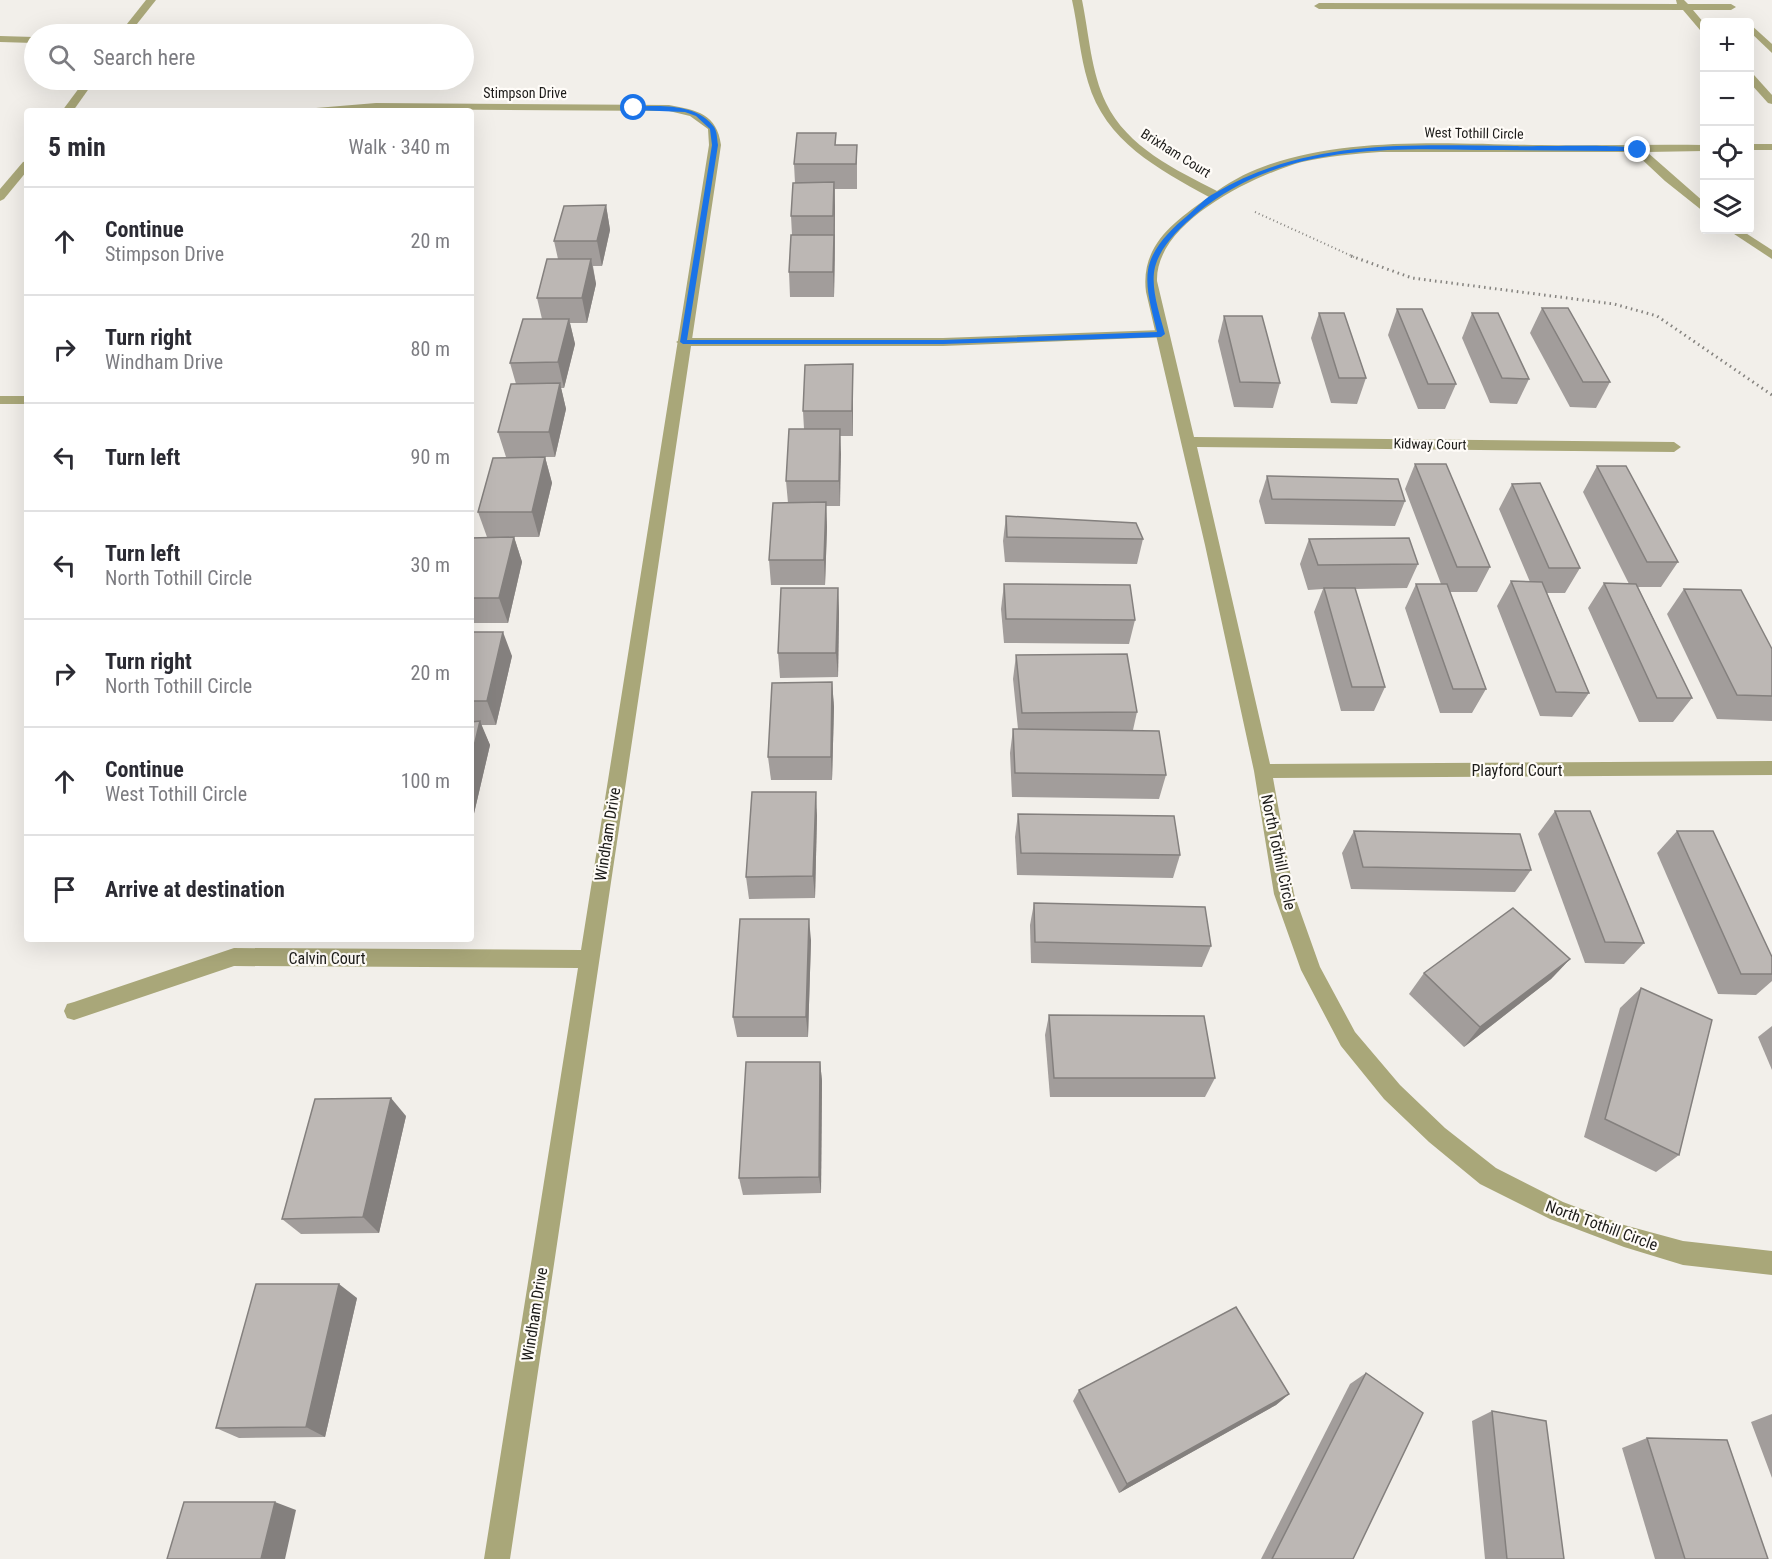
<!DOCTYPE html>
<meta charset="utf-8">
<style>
body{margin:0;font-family:"Roboto Condensed",sans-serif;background:#f7f7f7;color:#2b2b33}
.controls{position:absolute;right:18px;top:18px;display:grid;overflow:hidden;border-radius:6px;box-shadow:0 6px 24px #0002}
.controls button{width:54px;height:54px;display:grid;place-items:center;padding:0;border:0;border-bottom:2px solid #e1e1e2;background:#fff;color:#2b2b33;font:30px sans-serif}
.stop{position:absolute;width:18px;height:18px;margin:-14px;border:4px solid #1a73e8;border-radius:50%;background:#fff}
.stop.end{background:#1a73e8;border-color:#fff;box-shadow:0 2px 6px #0008}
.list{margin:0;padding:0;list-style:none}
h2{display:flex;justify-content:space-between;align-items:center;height:78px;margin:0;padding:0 24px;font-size:26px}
h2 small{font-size:20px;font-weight:400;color:#7c7c81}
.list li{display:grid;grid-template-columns:39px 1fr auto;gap:18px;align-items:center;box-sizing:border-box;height:108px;padding:0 24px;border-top:2px solid #e1e1e2}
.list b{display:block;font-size:22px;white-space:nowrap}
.list p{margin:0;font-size:20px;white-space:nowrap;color:#7c7c81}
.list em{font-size:20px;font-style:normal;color:#7c7c81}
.icon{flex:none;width:33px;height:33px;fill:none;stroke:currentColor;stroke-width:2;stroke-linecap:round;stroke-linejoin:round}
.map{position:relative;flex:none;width:1772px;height:1559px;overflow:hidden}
.search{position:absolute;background:#fff;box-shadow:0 6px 24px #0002;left:24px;top:24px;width:450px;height:66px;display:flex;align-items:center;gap:15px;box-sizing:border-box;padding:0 21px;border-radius:33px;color:#7c7c81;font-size:22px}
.panel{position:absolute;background:#fff;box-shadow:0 6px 24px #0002;left:24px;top:108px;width:450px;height:834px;border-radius:6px}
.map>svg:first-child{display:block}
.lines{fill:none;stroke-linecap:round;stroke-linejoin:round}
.path-far1{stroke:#85837f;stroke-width:2;stroke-dasharray:1 3;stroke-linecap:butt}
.path{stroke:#85837f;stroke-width:3;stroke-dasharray:1.5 4;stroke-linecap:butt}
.lane{fill:#a9a779;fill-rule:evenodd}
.street{fill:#a9a779;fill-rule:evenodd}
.wall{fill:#a29d9b}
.shaded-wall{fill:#84807e}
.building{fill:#bcb7b4;stroke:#84807e;stroke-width:1.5}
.route{fill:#1a73e8}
.labels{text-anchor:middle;stroke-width:4.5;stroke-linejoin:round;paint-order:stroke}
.far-street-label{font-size:14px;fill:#1c1b19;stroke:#fffcf8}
.street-label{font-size:16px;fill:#1c1b19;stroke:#fffcf8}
</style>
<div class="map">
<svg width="1772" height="1559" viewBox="0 0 1772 1559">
<rect width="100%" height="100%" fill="#f2efea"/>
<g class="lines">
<path class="path-far1" d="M1255,212L1354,257"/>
<path class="path" d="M1351,256L1412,278L1614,304L1657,316L1772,395"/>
<path class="lane" d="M1162,330L1169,334L1167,337L943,346H683L676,342L683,338H943Z"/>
<g class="street">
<path d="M146,0H156L129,34H119Z"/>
<path d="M1072,0H1082C1089,34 1091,72 1106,103C1127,147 1176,170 1217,191C1301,131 1442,144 1541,145C1595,146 1650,144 1704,145V151L1647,152L1704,202V212L1665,181L1634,152H1380C1354,154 1328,156 1302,162C1255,175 1155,222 1157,281L1194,437L1674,442L1681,447L1674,452L1197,447L1270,764L1772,761V775L1273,778L1294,894L1320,967L1355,1032L1400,1085L1445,1128L1496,1168L1563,1202L1624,1225L1683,1241L1772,1251V1275L1683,1265L1624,1247L1550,1219L1480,1184L1429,1142L1384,1099L1341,1046L1301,970L1274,894L1254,771L1205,545L1146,292C1140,245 1175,221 1209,197C1158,169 1105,141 1088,82C1080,56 1078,27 1072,0Z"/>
<path d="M1676,0H1684L1688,4H1731L1736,7L1731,10H1693L1704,23V31L1700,30L1683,10L1319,9L1314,6L1319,3L1677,4Z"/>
<path d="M1750,24L1772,44V53L1750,32Z"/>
<path d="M0,36L34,37V43L0,42Z"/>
<path d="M1750,74L1754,75L1772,95V104L1768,103L1750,83Z"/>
<path d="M85,80H95L73,111H62Z"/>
<path d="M376,103L669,105C697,110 717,114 721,145L510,1559H484L578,968L234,966L74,1020L67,1018L64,1011L67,1004L74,1002L234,948L581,950L709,145L708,129L690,116L669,111L376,109L311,111L316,108Z"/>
<rect x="1750" y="144" width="22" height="6"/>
<path d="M27,161V171L4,199L0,201V189L23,162Z"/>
<path d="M1728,230H1741L1772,250V259Z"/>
<rect x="0" y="396" width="27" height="8"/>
</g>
</g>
<g class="wall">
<path d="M836,145H857V189H835V260L834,297H790L789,272L792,235L791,216L795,183L794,164Z"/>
<path d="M606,205L610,230L602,266H593L596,284L587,323H570L575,344L564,388H561L566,409L555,457H506L498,432L516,384L510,363L542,319L537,298L558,259L554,241Z"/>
<path d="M1542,308L1610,382L1596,408L1570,407L1530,333Z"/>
<path d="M1397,309L1456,384L1445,409H1418L1388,335Z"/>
<path d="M1319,313L1366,378L1357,404L1331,403L1311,338Z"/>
<path d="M1472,313L1529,379L1517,404L1490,403L1462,338Z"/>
<path d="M1224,316L1280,383L1273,408L1234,407L1218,341Z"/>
<path d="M853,389V436H840V506H826L827,527L825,585H771L769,560L788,503L786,481L804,429L803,411Z"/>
<path d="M545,457L552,483L539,537H487L478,512Z"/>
<path d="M1415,464L1490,567L1477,592H1450L1486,689L1472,713H1440L1405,608L1416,584H1441L1405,489Z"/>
<path d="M1597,466L1678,562L1661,587H1638L1692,698L1673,722H1639L1588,608L1604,583L1629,584L1583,492Z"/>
<path d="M1267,476L1405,501L1395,526L1265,524L1259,501Z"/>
<path d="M1512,484L1580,568L1565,593H1547L1589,693L1572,717L1540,716L1497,606L1511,581L1530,582L1499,509Z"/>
<path d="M1006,516L1143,539L1137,564L1005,562L1003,541Z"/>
<path d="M514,537L522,562L508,623H471V538Z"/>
<path d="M1309,539L1418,564L1407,588L1355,589L1385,687L1374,711H1341L1314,612L1323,589L1308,590L1300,564Z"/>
<path d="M1004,584L1135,620L1129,644L1004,643L1001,609Z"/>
<path d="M838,588L839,613L838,677L780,678L778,653Z"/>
<path d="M1684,589L1772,649V721L1717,719L1667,614Z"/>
<path d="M471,632L512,656L496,725H481L490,745L472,822H471Z"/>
<path d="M1016,655L1137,712L1133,730L1166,775L1159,799L1012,797L1010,753L1013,729H1018L1013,679Z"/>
<path d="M832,682L834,707L832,780H771L768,757Z"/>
<path d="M1555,811L1644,943L1624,964L1585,963L1538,834Z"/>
<path d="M1018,814L1180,855L1173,878L1017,875L1015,837Z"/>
<path d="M817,815L815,898L749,899L746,877Z"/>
<path d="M1354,831L1531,870L1515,892L1351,889L1342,853Z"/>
<path d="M1677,831L1772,957V981L1756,995L1718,994L1657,853Z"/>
<path d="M1034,903L1211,946L1202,967L1031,963L1030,925Z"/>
<path d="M811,940L808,1037H737L733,1017Z"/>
<path d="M1570,959L1551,979L1464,1047L1409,994L1424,973Z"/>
<path d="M1641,988L1679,1155L1656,1172L1584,1137L1620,1008Z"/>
<path d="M1049,1015L1215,1078L1205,1097H1050L1045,1035Z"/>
<path d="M1772,1026V1070L1758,1037Z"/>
<path d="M820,1062L822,1081L821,1193L743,1195L739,1178Z"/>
<path d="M406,1116L379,1233L301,1234L282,1219Z"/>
<path d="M357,1298L325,1437L239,1438L216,1428Z"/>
<path d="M1366,1373L1353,1559H1261L1350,1384Z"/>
<path d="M1079,1390L1289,1394L1276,1405L1119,1493L1073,1401Z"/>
<path d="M1492,1411L1564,1559H1485L1472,1421Z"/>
<path d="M1772,1414V1478L1751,1422Z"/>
<path d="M1647,1438L1768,1559H1655L1622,1448Z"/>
</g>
<g class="shaded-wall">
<path d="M834,182L835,207L834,297L833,272Z"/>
<path d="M606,205L610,230L602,266L597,241Z"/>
<path d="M591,259L596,284L587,323L582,298Z"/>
<path d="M569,319L575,344L564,388L558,362Z"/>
<path d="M853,364V436L852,411Z"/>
<path d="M560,383L566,409L555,457L549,432Z"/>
<path d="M840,429L841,454L840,506L839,481Z"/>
<path d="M545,457L552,483L539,537L532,512Z"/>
<path d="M826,502L827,527L825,585L824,560Z"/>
<path d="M514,537L522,562L508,623L499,598Z"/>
<path d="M838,588L839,613L838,677L836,653Z"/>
<path d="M503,632L512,656L496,725L487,701Z"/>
<path d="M832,682L834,707L832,780L831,757Z"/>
<path d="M480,721L490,745L472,822L471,821V759Z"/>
<path d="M816,792L817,815L815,898L813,876Z"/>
<path d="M809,919L811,940L808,1037L806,1017Z"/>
<path d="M1570,959L1551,979L1464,1047L1480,1027Z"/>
<path d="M820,1062L822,1081L821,1193L819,1177Z"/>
<path d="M391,1098L406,1116L379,1233L363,1217Z"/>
<path d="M339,1284L357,1298L325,1437L306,1427Z"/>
<path d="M1289,1394L1276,1405L1119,1493L1127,1484Z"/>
<path d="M275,1502L296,1510L285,1559H261Z"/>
</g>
<g class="building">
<path d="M797,133H836L835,145H857L856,164H794Z"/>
<path d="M834,182L833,216H791L793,183Z"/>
<path d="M606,205L597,241H554L564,206Z"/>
<path d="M791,235H834L833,272H789Z"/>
<path d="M547,259H591L582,298H537Z"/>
<path d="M1542,308H1568L1610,382H1583Z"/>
<path d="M1397,309H1422L1456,384H1428Z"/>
<path d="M1319,313H1344L1366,378H1339Z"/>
<path d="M1472,313H1498L1529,379L1502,378Z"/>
<path d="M1224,316H1262L1280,383L1240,382Z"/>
<path d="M523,319H569L558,362L510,363Z"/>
<path d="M853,364L852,411H803L805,365Z"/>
<path d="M560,383L549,432H498L511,384Z"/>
<path d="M789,429H840L839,481H786Z"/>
<path d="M545,457L532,512H478L493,458Z"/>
<path d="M1415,464H1446L1490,567H1457Z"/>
<path d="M1597,466H1626L1678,562H1647Z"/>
<path d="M1267,476L1398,479L1405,501L1272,499Z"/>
<path d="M1540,483L1580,568H1549L1512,484Z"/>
<path d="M826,502L824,560H769L773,503Z"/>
<path d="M1006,516L1136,523L1143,539L1007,537Z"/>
<path d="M514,537L499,598H471V538Z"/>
<path d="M1409,538L1418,564L1318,565L1309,539Z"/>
<path d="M1511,581L1542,582L1589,693L1556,692Z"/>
<path d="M1604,583L1636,584L1692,698H1657Z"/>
<path d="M1004,584L1130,585L1135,620L1006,619Z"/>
<path d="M1416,584H1447L1486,689H1453Z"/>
<path d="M781,588H838L836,653H778Z"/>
<path d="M1324,588H1355L1385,687H1352Z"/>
<path d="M1684,589L1741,590L1772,649V696L1737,695Z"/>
<path d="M471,632H503L487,701H471Z"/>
<path d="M1127,654L1137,712L1022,713L1016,655Z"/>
<path d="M832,682L831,757H768L772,683Z"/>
<path d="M480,721L471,759V722Z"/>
<path d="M1013,729L1159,731L1166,775L1015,773Z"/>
<path d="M752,792H816L813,876L746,877Z"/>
<path d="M1555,811H1590L1644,943L1605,942Z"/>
<path d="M1018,814L1174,816L1180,855L1021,853Z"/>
<path d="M1354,831L1520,834L1531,870L1363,867Z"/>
<path d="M1677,831H1713L1772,957V974H1741Z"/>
<path d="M1034,903L1205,907L1211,946L1035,942Z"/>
<path d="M1513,908L1570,959L1480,1027L1424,973Z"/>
<path d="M740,919H809L806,1017H733Z"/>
<path d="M1641,988L1712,1020L1679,1155L1605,1119Z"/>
<path d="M1049,1015L1204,1016L1215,1078H1054Z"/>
<path d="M746,1062H820L819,1177L739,1178Z"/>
<path d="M391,1098L363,1217L282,1219L315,1099Z"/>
<path d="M256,1284H339L306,1427L216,1428Z"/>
<path d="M1236,1307L1289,1394L1127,1484L1079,1390Z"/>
<path d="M1366,1373L1423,1413L1353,1559H1272Z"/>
<path d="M1492,1411L1546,1421L1564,1559H1507Z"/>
<path d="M1647,1438L1727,1440L1768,1559H1685Z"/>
<path d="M184,1502H275L261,1559H167Z"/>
</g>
<path class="route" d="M632,107C658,105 697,103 714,127C717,131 717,139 718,145L687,340H943L1157,332C1153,313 1145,291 1148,270C1151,249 1171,229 1187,216C1196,208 1205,198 1215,193C1309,138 1410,145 1515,146C1537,147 1628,143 1641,150L1638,151C1585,151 1532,150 1478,150C1379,148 1277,146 1196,214C1180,228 1161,245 1155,267C1150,288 1160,315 1165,334L1161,337L943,344H683L680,342L712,145L710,129L696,116L685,112L634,110Z"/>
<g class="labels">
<g class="far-street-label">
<text x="525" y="98">Stimpson Drive</text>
<text transform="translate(1474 133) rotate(1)" y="5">West Tothill Circle</text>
<text transform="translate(1176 153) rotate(32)" y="5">Brixham Court</text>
<text transform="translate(1430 444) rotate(1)" y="5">Kidway Court</text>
</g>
<g class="street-label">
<text x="1517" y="776">Playford Court</text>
<text transform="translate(607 834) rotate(-81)" y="6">Windham Drive</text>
<text transform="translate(1279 852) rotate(78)" y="6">North Tothill Circle</text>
<text x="327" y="964">Calvin Court</text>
<text transform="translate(1602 1225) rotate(20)" y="6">North Tothill Circle</text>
<text transform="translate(534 1314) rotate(-81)" y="6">Windham Drive</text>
</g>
</g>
</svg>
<div class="controls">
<button>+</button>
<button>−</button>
<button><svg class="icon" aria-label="locate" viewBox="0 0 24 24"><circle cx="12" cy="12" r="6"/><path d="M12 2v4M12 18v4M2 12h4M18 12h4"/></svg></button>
<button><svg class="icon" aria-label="layers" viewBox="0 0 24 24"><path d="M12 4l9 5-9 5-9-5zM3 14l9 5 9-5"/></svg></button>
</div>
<div class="stop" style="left:634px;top:108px"></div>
<div class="stop end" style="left:1638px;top:150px"></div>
<div class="search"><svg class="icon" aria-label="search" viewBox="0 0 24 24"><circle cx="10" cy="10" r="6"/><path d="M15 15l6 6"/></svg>Search here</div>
<section class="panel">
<h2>5 min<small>Walk · 340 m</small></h2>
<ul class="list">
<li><svg class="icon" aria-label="ahead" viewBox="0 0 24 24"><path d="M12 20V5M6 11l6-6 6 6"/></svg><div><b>Continue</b><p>Stimpson Drive</p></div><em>20 m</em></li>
<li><svg class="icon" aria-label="right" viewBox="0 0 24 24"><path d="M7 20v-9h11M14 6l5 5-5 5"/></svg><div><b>Turn right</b><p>Windham Drive</p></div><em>80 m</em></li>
<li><svg class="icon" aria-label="left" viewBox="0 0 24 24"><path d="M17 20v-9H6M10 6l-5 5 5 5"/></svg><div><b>Turn left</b></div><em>90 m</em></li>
<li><svg class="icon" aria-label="left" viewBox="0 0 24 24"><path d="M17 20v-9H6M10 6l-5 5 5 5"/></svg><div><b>Turn left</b><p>North Tothill Circle</p></div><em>30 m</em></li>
<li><svg class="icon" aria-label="right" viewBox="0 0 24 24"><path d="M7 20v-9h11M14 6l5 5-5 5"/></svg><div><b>Turn right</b><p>North Tothill Circle</p></div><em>20 m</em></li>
<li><svg class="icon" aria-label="ahead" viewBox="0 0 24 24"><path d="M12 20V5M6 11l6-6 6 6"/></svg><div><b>Continue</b><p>West Tothill Circle</p></div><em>100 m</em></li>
<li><svg class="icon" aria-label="arrive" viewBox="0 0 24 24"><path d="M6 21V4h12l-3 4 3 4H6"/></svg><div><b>Arrive at destination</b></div></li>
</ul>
</section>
</div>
